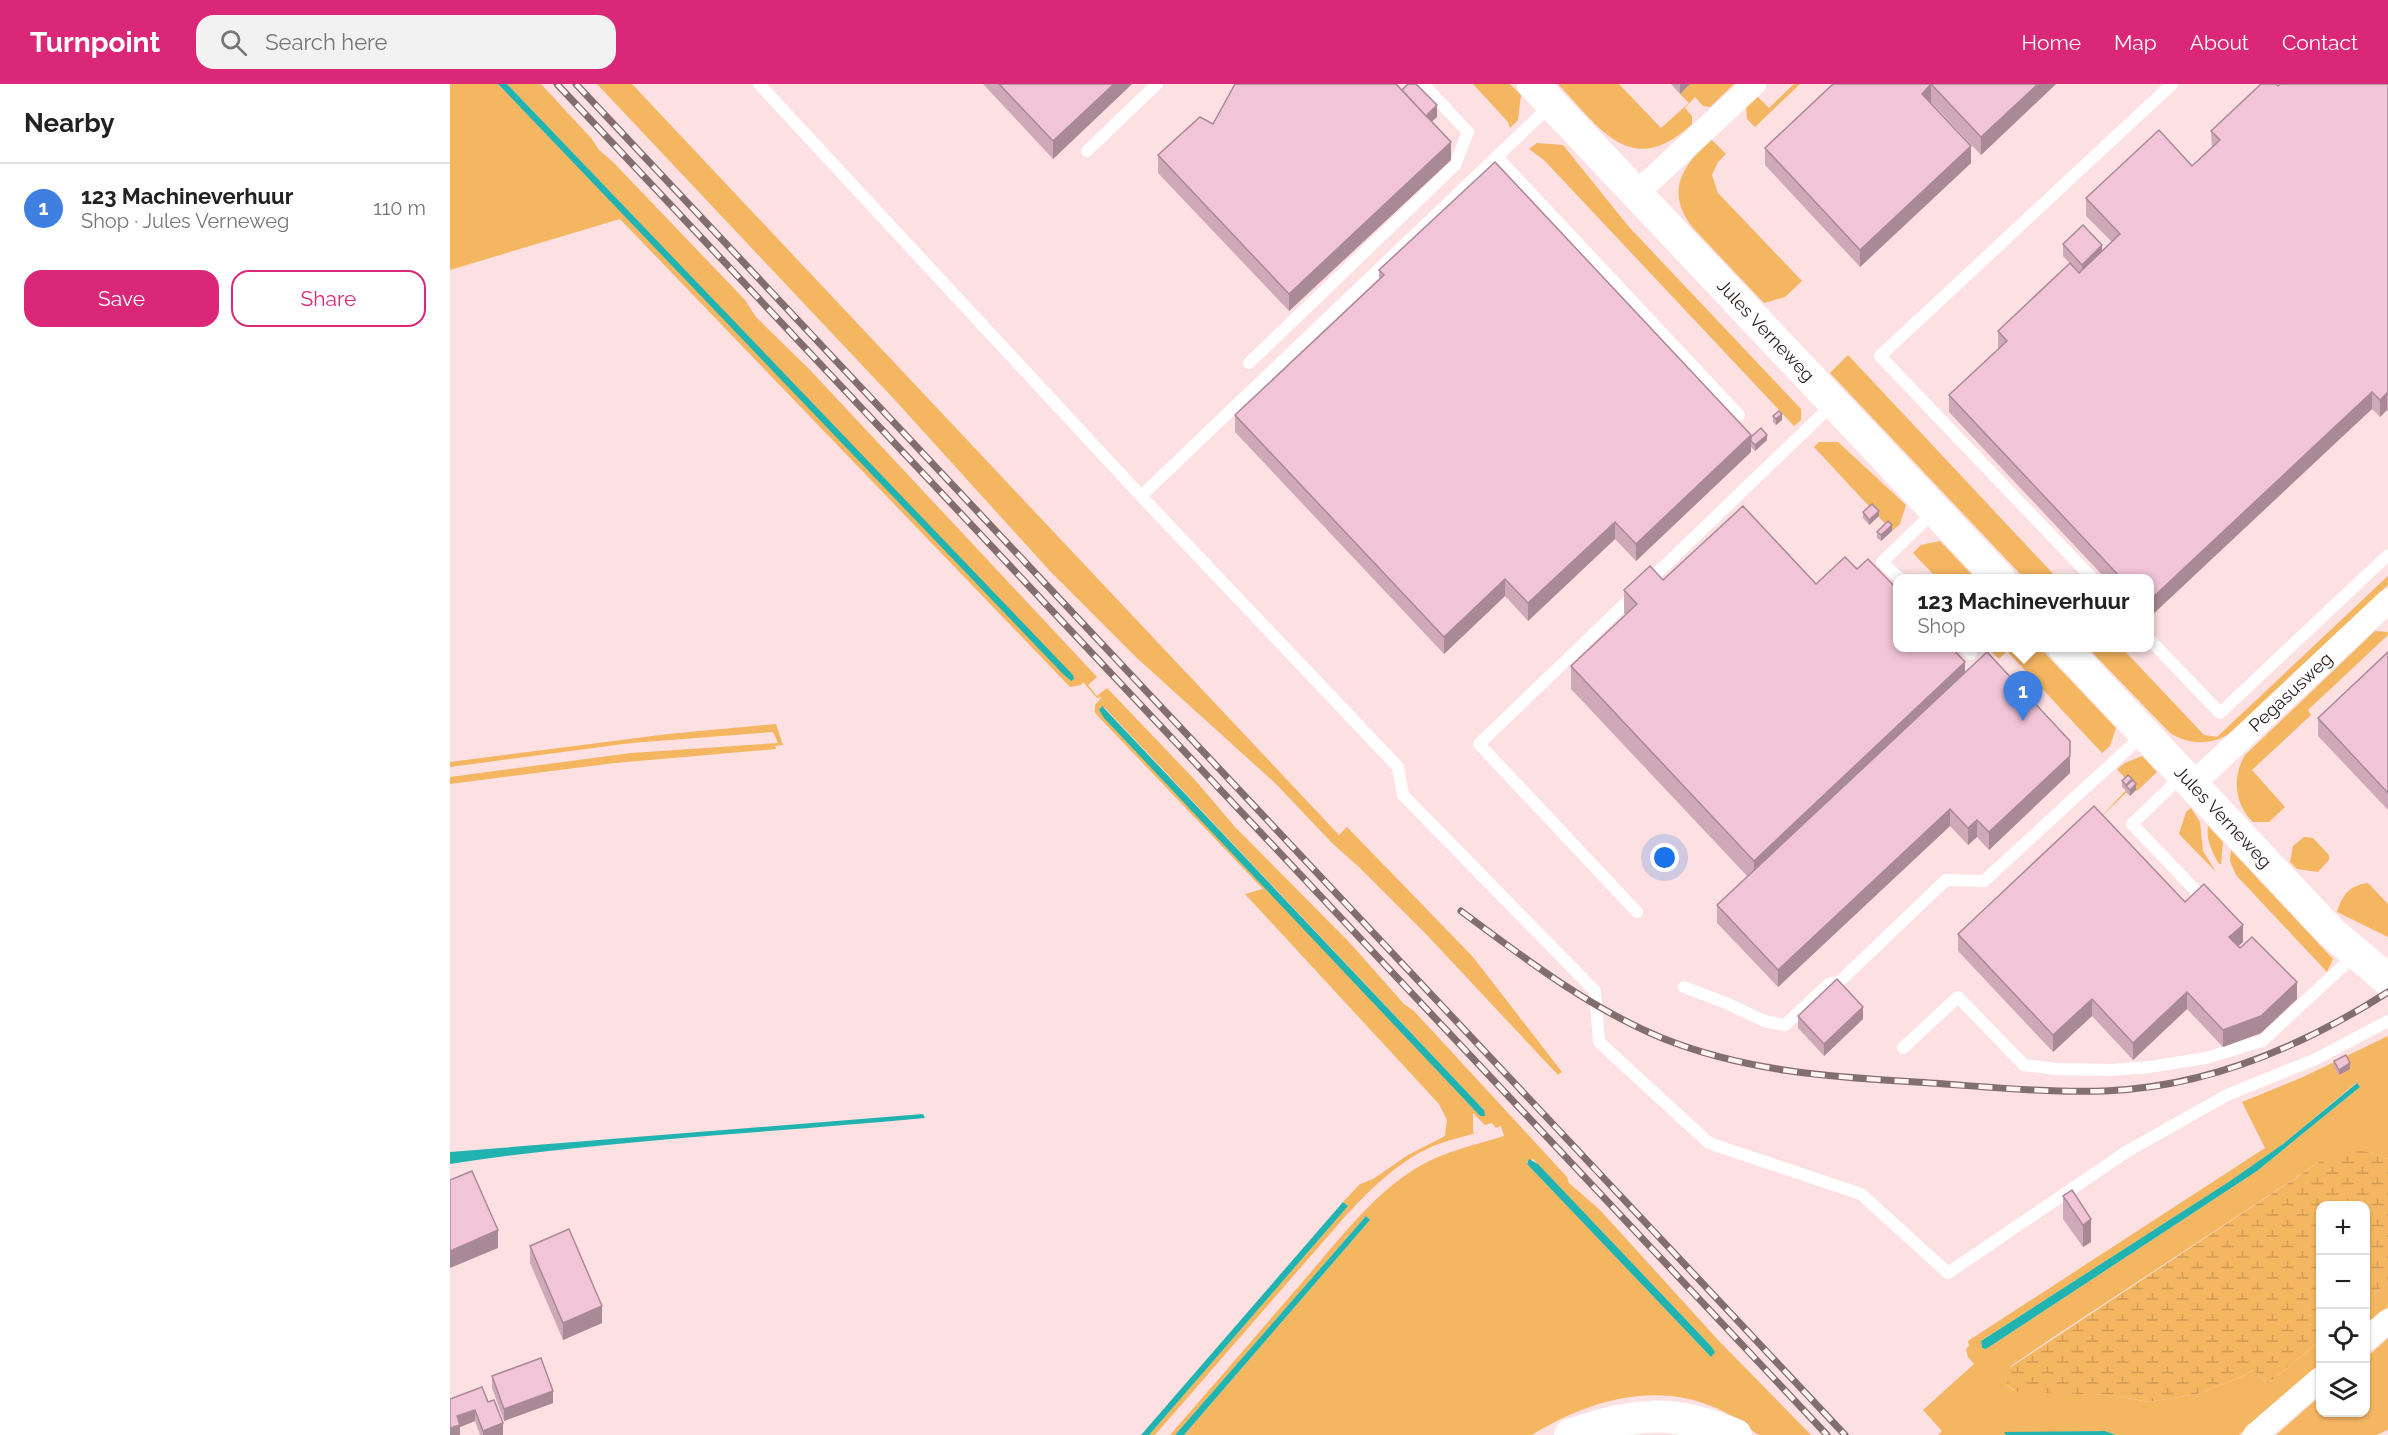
<!DOCTYPE html>
<meta charset="utf-8">
<style>
body{margin:0;font-family:Raleway,sans-serif;background:#f2f2f2;color:#222}
.controls{position:absolute;right:18px;bottom:18px;display:grid;overflow:hidden;border-radius:12px;box-shadow:0 2px 4px #0004}
.controls button{width:54px;height:54px;display:grid;place-items:center;padding:0;border:0;border-bottom:2px solid #e0e0e0;background:#fff;color:#222;font:30px sans-serif}
.you{position:absolute;left:1215px;top:774px;width:21px;height:21px;margin:-15px;border:4px solid #fff;border-radius:50%;background:#1a73e8;box-shadow:0 0 0 9px #1a73e833}
.badge{display:grid;place-items:center;width:39px;height:39px;border-radius:50%;background:#db2777;color:#fff;font-size:20px;font-weight:700}
.pin{position:absolute;translate:-50% -50px;filter:drop-shadow(0 2px 3px #0008)}
.pin::after{content:'';position:absolute;top:32px;width:21px;height:18px;background:inherit;clip-path:polygon(0 0,100% 0,50% 100%)}
.popup{position:absolute;left:1443px;top:490px;width:261px;height:78px;box-sizing:border-box;display:grid;place-content:center;border-radius:12px;background:#fff;filter:drop-shadow(0 2px 4px #0005);font-size:20px;white-space:nowrap;color:#767676}
.popup b{font-size:22px;color:#222}
.popup::after{content:'';position:absolute;left:50%;top:100%;margin-left:-12px;border:12px solid transparent;border-top-color:#fff}
.list{margin:0;padding:0;list-style:none}
h2{display:flex;justify-content:space-between;align-items:center;height:78px;margin:0;padding:0 24px;font-size:26px}
h2 small{font-size:20px;font-weight:400;color:#767676}
.list li{display:grid;grid-template-columns:39px 1fr auto;gap:18px;align-items:center;box-sizing:border-box;height:90px;padding:0 24px;border-top:2px solid #e0e0e0}
.list b{display:block;font-size:22px;white-space:nowrap}
.list p{margin:0;font-size:20px;white-space:nowrap;color:#767676}
.list em{font-size:20px;font-style:normal;color:#767676}
.actions{display:flex;gap:12px;padding:18px 24px}
.actions a{flex:1;padding:14px 0;border:2px solid #db2777;border-radius:18px;text-align:center;font-size:21px;color:#db2777}
.actions .main{background:#db2777;color:#fff}
.icon{flex:none;width:33px;height:33px;fill:none;stroke:currentColor;stroke-width:2;stroke-linecap:round;stroke-linejoin:round}
.map{position:relative;flex:none;width:1938px;height:1351px;overflow:hidden}
header{display:flex;align-items:center;gap:36px;box-sizing:border-box;height:84px;padding:0 30px;background:#db2777;color:#fff}
header strong{font-size:28px}
nav{display:flex;gap:33px;margin-inline-start:auto;font-size:21px}
.search{width:420px;height:54px;background:#f2f2f2;display:flex;align-items:center;gap:15px;box-sizing:border-box;padding:0 21px;border-radius:18px;color:#767676;font-size:22px}
main{display:flex}
aside{flex:1;background:#fff}
.map>svg:first-child{display:block}
.green{fill:#f5b662;fill-rule:evenodd}
.wetland{fill:url(#wetland-marsh)}
.water{fill:#21b3b0}
.lines{fill:none;stroke-linecap:round;stroke-linejoin:round}
.service{stroke:#fff;stroke-width:12}
.minor{stroke:#fff;stroke-width:24}
.tertiary{stroke:#fff;stroke-width:32}
.rail-casing{stroke:#836e6f;stroke-width:7}
.rail{stroke:#fdf3f3;stroke-width:4.5;stroke-dasharray:14;stroke-linecap:butt}
.wall{fill:#d0a9b9}
.shaded-wall{fill:#a98996}
.building{fill:#f2c4d7;stroke:#a98996;stroke-width:1.5}
.labels{text-anchor:middle;stroke-width:4.5;stroke-linejoin:round;paint-order:stroke}
.street-label{font-size:18px;fill:#2a1a1b;stroke:#fdf3f3}
</style>
<header>
<strong>Turnpoint</strong>
<div class="search"><svg class="icon" aria-label="search" viewBox="0 0 24 24"><circle cx="10" cy="10" r="6"/><path d="M15 15l6 6"/></svg>Search here</div>
<nav><a>Home</a><a>Map</a><a>About</a><a>Contact</a></nav>
</header>
<main>
<aside>
<h2>Nearby<small></small></h2>
<ul class="list">
<li><span class="badge" style="background:#3f7fe0">1</span><div><b>123 Machineverhuur</b><p>Shop · Jules Verneweg</p></div><em>110 m</em></li>
</ul>
<div class="actions"><a class="main">Save</a><a>Share</a></div>
</aside>
<div class="map">
<svg width="1938" height="1351" viewBox="0 0 1938 1351">
<defs>
<pattern id="wetland-marsh" width="20" height="14" patternUnits="userSpaceOnUse" patternTransform="scale(1.5)"><rect width="20" height="14" fill="#f5b662"/><path d="M1 5h8M5 5V1M11 12h8M15 12V8" fill="none" stroke="#d29c54"/></pattern>
</defs>
<rect width="100%" height="100%" fill="#fde0e2"/>
<g class="green">
<path d="M0,0H48L621,597L622,591L57,0H91L141,54L149,66L163,78L295,216L306,233L360,286L647,593L638,601L647,612L657,604L746,697L785,743L900,859L954,920L964,927L1117,1093L1119,1099L1150,1126L1268,1256L1361,1351C1348,1351 1320,1351 1310,1351C1303,1349 1297,1341 1291,1338C1281,1331 1270,1325 1258,1321C1199,1298 1133,1319 1082,1351H734L920,1136L916,1132L725,1351H720C765,1299 810,1247 855,1195C889,1156 923,1110 968,1083C995,1067 1025,1061 1054,1052L1051,1042L1046,1044L1042,1039L1035,1041L1023,1029V1049L1029,1048C1013,1053 998,1056 983,1062C947,1078 918,1107 892,1136L705,1351H699L898,1122L893,1118L910,1100L923,1095L958,1071L995,1052L997,1036L989,1020L795,810L813,805L645,629V621L652,613L647,614L633,598L631,601L620,603L170,135L0,186ZM655,624L1034,1026L1030,1032L655,634L649,626ZM1083,1075L1260,1261L1261,1273L1077,1080V1078Z"/>
<path d="M147,0H182L889,751L897,743L1023,873L1112,988L1108,991L975,849L910,784L882,759L826,700L687,574L599,486L444,315Z"/>
<path d="M1023,0H1060L1071,11L1068,36L1060,44L1058,38Z"/>
<path d="M1108,0H1169L1211,44L1239,19L1230,10L1240,0H1284L1260,23L1253,22L1245,13L1235,24L1242,32V40C1181,97 1150,44 1108,0Z"/>
<path d="M1344,0H1350L1305,43L1297,35L1296,23L1307,12L1319,24Z"/>
<path d="M1261,55L1276,70L1268,78L1262,91L1268,109L1352,197L1335,213L1314,219L1243,144C1214,107 1233,82 1261,55Z"/>
<path d="M1087,59L1113,61L1179,143L1351,325V336L1344,342L1094,76L1079,65Z"/>
<path d="M1398,271L1607,494H1574L1380,289Z"/>
<path d="M1369,358H1388L1456,421L1450,440L1442,447L1364,363Z"/>
<path d="M1490,457L1525,494H1487L1463,469L1471,461Z"/>
<path d="M1938,492V501L1787,644C1767,661 1743,663 1720,649L1638,564H1672L1754,651L1767,653Z"/>
<path d="M1925,547L1938,548V551L1858,626L1861,631L1802,686L1835,723L1819,738H1803C1784,719 1782,693 1795,671Z"/>
<path d="M1538,564L1545,568L1549,564H1590L1666,644L1660,662L1652,669L1557,567L1549,575Z"/>
<path d="M326,640L333,661L325,662L326,665L165,679L0,700V693L181,669L328,659L323,648L181,659L0,683V678L218,650Z"/>
<path d="M1692,672L1707,688L1687,707L1683,702L1645,739L1681,701L1667,685L1675,679Z"/>
<path d="M1741,724L1750,738L1753,767L1766,788L1729,750L1736,728Z"/>
<path d="M1758,742L1773,758L1771,780H1769C1762,768 1756,756 1758,742Z"/>
<path d="M1854,753L1863,754L1879,771V776L1868,788L1847,785L1840,778L1843,762Z"/>
<path d="M1781,766L1883,875L1877,888L1786,791L1780,777Z"/>
<path d="M1918,799L1938,820V853L1887,828C1892,811 1900,801 1918,799Z"/>
<path d="M1938,952V1075L1919,1068L1871,1077L1602,1254L1561,1282L1555,1293L1557,1301L1563,1306L1661,1311L1699,1318L1748,1310L1795,1291L1803,1286L1817,1300L1870,1257V1281L1789,1351H1666L1655,1347L1555,1349L1556,1351H1488L1492,1347L1473,1326L1524,1280L1518,1273L1516,1265L1519,1262L1518,1257L1815,1064L1792,1018L1853,993ZM1906,999L1910,1003L1807,1087L1536,1265L1532,1264L1531,1257L1780,1097L1833,1060Z"/>
<path d="M1938,1198V1223L1916,1242V1218Z"/>
<path d="M1938,1254V1346L1926,1351H1826L1870,1312V1328H1916V1274Z"/>
</g>
<path class="wetland" d="M1901,1066L1919,1068L1938,1075V1198L1916,1218V1122H1870V1257L1817,1300L1803,1286L1795,1291L1748,1310L1699,1318L1661,1311L1567,1308L1557,1301L1555,1293L1558,1285L1871,1077Z"/>
<g class="water">
<path d="M48,0H57L623,591L624,595L621,597L613,590Z"/>
<path d="M652,622L1034,1026L1035,1032H1030L654,634L649,626Z"/>
<path d="M1907,999L1910,1003L1807,1087L1536,1265L1532,1264L1531,1257L1780,1097L1833,1060Z"/>
<path d="M473,1030L475,1034C316,1049 157,1056 0,1080V1068Z"/>
<path d="M1079,1075L1088,1080L1260,1261L1265,1268L1261,1273L1077,1080Z"/>
<path d="M893,1118L898,1122L699,1351H691Z"/>
<path d="M916,1132L920,1136L734,1351H725Z"/>
<path d="M1655,1347L1666,1351H1556L1554,1348Z"/>
</g>
<g class="lines">
<g class="service">
<path d="M309,0L691,412"/>
<path d="M1101,21L691,412L948,683L953,711L1145,907L1149,958L1259,1059L1411,1110L1498,1189L1676,1068L1777,1011L1866,975L1938,937"/>
<path d="M637,67L707,0"/>
<path d="M1047,73L1289,331"/>
<path d="M799,279L1005,81L1018,48L973,0"/>
<path d="M1449,494L1432,478L1484,428"/>
<path d="M1642,494L1430,272L1722,0"/>
<path d="M1699,555L1770,629L1938,471"/>
<path d="M1515,564L1521,570"/>
<path d="M1733,691L1682,740L1747,808"/>
<path d="M1187,828L1029,660L1383,320"/>
<path d="M1234,903L1276,919L1314,937L1335,941L1379,900L1389,898L1496,796L1534,797L1694,650"/>
<path d="M1453,964L1508,913L1574,981L1606,985L1661,986L1699,983L1756,974L1812,957L1905,871"/>
</g>
<g class="minor">
<path d="M1186,110L1304,0"/>
<path id="s1" d="M1743,700L1938,517"/>
<path d="M1916,1256L1938,1237"/>
<path d="M1805,1351L1870,1295"/>
</g>
<g class="tertiary">
<path id="s2" d="M1083,0L1549,494"/>
<path id="s3" d="M1614,564L1881,848L1938,896"/>
<path d="M1120,1351C1183,1328 1224,1325 1286,1351"/>
</g>
<defs>
<g id="rail">
<path d="M107,0L1377,1351"/>
<path d="M126,0L1395,1351"/>
<path d="M1011,827C1074,874 1139,924 1212,954C1294,987 1379,993 1466,998C1529,1002 1592,1009 1655,1007C1758,1003 1852,963 1938,908"/>
</g>
</defs>
<use href="#rail" class="rail-casing"/>
<use href="#rail" class="rail"/>
</g>
<g class="wall">
<path d="M533,0H682L603,75Z"/>
<path d="M1221,0H1240L1230,10Z"/>
<path d="M1383,0H1606L1531,71L1481,18L1521,79L1410,183L1315,81V64Z"/>
<path d="M1938,0V327L1937,326L1930,333L1922,325L1699,495H1656L1499,328V311L1548,265V247L1629,189L1613,172V160L1652,167L1662,158L1636,132V114L1742,82L1762,64L1761,47L1828,2Z"/>
<path d="M952,6L987,33L981,38L1001,76L839,227L708,89V71L763,40Z"/>
<path d="M929,186L1301,353L1317,356L1305,367L1301,363V368L1186,477L1165,455L1078,537L1055,512L994,570L785,348V331L929,196Z"/>
<path d="M1323,332L1332,336L1326,341L1323,338Z"/>
<path d="M1413,428L1429,432L1419,441L1413,434Z"/>
<path d="M1442,447L1431,457L1427,454V448Z"/>
<path d="M1407,485L1515,589L1620,674V689L1539,766L1527,753L1518,761L1500,742L1328,903L1267,839V821L1298,793L1121,605V582L1176,531L1174,529V506L1213,496L1366,500Z"/>
<path d="M1938,568V726L1868,652V634Z"/>
<path d="M1672,697H1682L1686,706L1680,712L1676,708V706V707L1672,703Z"/>
<path d="M1735,818L1793,858L1788,862L1847,915L1811,949L1773,963L1737,925L1683,976L1642,932L1603,968L1508,867V850Z"/>
<path d="M1348,932L1413,935L1374,972L1348,944Z"/>
<path d="M1884,977L1900,985L1889,991L1884,983Z"/>
<path d="M1622,1106L1641,1158L1633,1163L1613,1135V1112Z"/>
<path d="M80,1162L152,1239L113,1256L80,1179Z"/>
<path d="M42,1292L103,1319L54,1337L42,1304Z"/>
<path d="M0,1315L38,1318L53,1351H30L25,1337L10,1343V1351Z"/>
</g>
<g class="shaded-wall">
<path d="M664,0H682L603,75V57Z"/>
<path d="M1230,0H1240L1230,10Z"/>
<path d="M1481,0V18L1472,27V10Z"/>
<path d="M1588,0H1606L1531,71V53Z"/>
<path d="M987,21V33L973,46V34Z"/>
<path d="M1001,58V76L839,227V210Z"/>
<path d="M1521,62V79L1410,183V166Z"/>
<path d="M1652,161V173L1632,192V181Z"/>
<path d="M1922,308V325L1699,534V517Z"/>
<path d="M1937,309V326L1930,333V316Z"/>
<path d="M1332,330V336L1326,341V335Z"/>
<path d="M1301,351V368L1186,477V460Z"/>
<path d="M1317,351V356L1305,367V361Z"/>
<path d="M1429,427V432L1419,441V436Z"/>
<path d="M1165,438V455L1078,537V519Z"/>
<path d="M1442,441V447L1431,457V451Z"/>
<path d="M1055,495V512L994,570V553Z"/>
<path d="M1515,578V601L1304,799V777Z"/>
<path d="M1620,657V689L1539,766V748Z"/>
<path d="M1686,700V706L1680,712V706Z"/>
<path d="M1500,725V742L1328,903V886Z"/>
<path d="M1527,736V753L1518,761V744Z"/>
<path d="M1793,841V858L1779,870V853Z"/>
<path d="M1847,898V915L1811,949L1773,963V946Z"/>
<path d="M1737,908V925L1683,976V959Z"/>
<path d="M1642,915V932L1603,968V951Z"/>
<path d="M1413,923V935L1374,972V960Z"/>
<path d="M1900,979V985L1889,991V986Z"/>
<path d="M1641,1135V1158L1633,1163V1141Z"/>
<path d="M48,1146V1164L0,1184V1167Z"/>
<path d="M152,1222V1239L113,1256V1239Z"/>
<path d="M103,1307V1319L54,1337V1325Z"/>
<path d="M25,1326V1337L10,1343V1351H0V1344L7,1332Z"/>
<path d="M53,1339V1351H33V1347Z"/>
</g>
<g class="building">
<path d="M549,0H664L603,57Z"/>
<path d="M785,0H946L1001,58L839,210L708,71L750,33L763,40Z"/>
<path d="M958,0H966L987,21L976,32L952,6Z"/>
<path d="M1383,0H1588L1531,53L1481,0L1472,10L1521,62L1410,166L1315,64Z"/>
<path d="M1811,0H1826L1828,2L1830,0H1938V310L1937,309L1930,316L1922,308L1699,517V495H1672L1499,311L1557,257L1548,247L1620,179L1629,189L1670,150L1636,114L1709,46L1742,82L1770,56L1761,47Z"/>
<path d="M1045,78L1301,351L1186,460L1165,438L1078,519L1055,495L994,553L785,331L934,191L929,186Z"/>
<path d="M1633,141L1652,161L1632,181L1613,160Z"/>
<path d="M1329,327L1332,330L1326,335L1323,332Z"/>
<path d="M1311,344L1317,351L1305,361L1301,357V353Z"/>
<path d="M1422,420L1429,427L1419,436L1413,428Z"/>
<path d="M1293,422L1366,500L1395,473L1407,485L1418,475L1447,505V564H1502L1515,578L1304,777L1121,582L1187,520L1174,506L1200,482L1213,496Z"/>
<path d="M1438,437L1442,441L1431,451L1427,448Z"/>
<path d="M1537,568L1620,657V672L1539,748L1527,736L1518,744L1500,725L1328,886L1267,821Z"/>
<path d="M1938,568V709L1868,634Z"/>
<path d="M1678,691L1682,695L1676,701L1672,697Z"/>
<path d="M1683,696L1686,700L1680,706L1676,702Z"/>
<path d="M1644,722L1735,818L1754,800L1793,841L1779,853L1790,864L1802,853L1847,898L1811,932L1773,946L1737,908L1683,959L1642,915L1603,951L1508,850Z"/>
<path d="M1387,895L1413,923L1374,960L1348,932Z"/>
<path d="M1896,971L1900,979L1889,986L1884,977Z"/>
<path d="M22,1087L48,1146L0,1167V1096Z"/>
<path d="M1622,1106L1641,1135L1633,1141L1613,1112Z"/>
<path d="M119,1145L152,1222L113,1239L80,1162Z"/>
<path d="M91,1274L103,1307L54,1325L42,1292Z"/>
<path d="M32,1303L38,1318L44,1316L53,1339L33,1347L25,1326L7,1332L10,1341L0,1344V1315Z"/>
</g>
<g class="labels">
<g class="street-label">
<text dy="6" stroke="none"><textPath href="#s2" startOffset="339">Jules Verneweg</textPath></text>
<text dy="6" stroke="none"><textPath href="#s1" startOffset="134">Pegasusweg</textPath></text>
<text dy="6" stroke="none"><textPath href="#s3" startOffset="232">Jules Verneweg</textPath></text>
</g>
</g>
</svg>
<div class="controls">
<button>+</button>
<button>−</button>
<button><svg class="icon" aria-label="locate" viewBox="0 0 24 24"><circle cx="12" cy="12" r="6"/><path d="M12 2v4M12 18v4M2 12h4M18 12h4"/></svg></button>
<button><svg class="icon" aria-label="layers" viewBox="0 0 24 24"><path d="M12 4l9 5-9 5-9-5zM3 14l9 5 9-5"/></svg></button>
</div>
<div class="you"></div>
<div class="pin badge" style="left:1573px;top:637px;background:#3f7fe0">1</div>
<div class="popup"><b>123 Machineverhuur</b>Shop</div>
</div>
</main>
